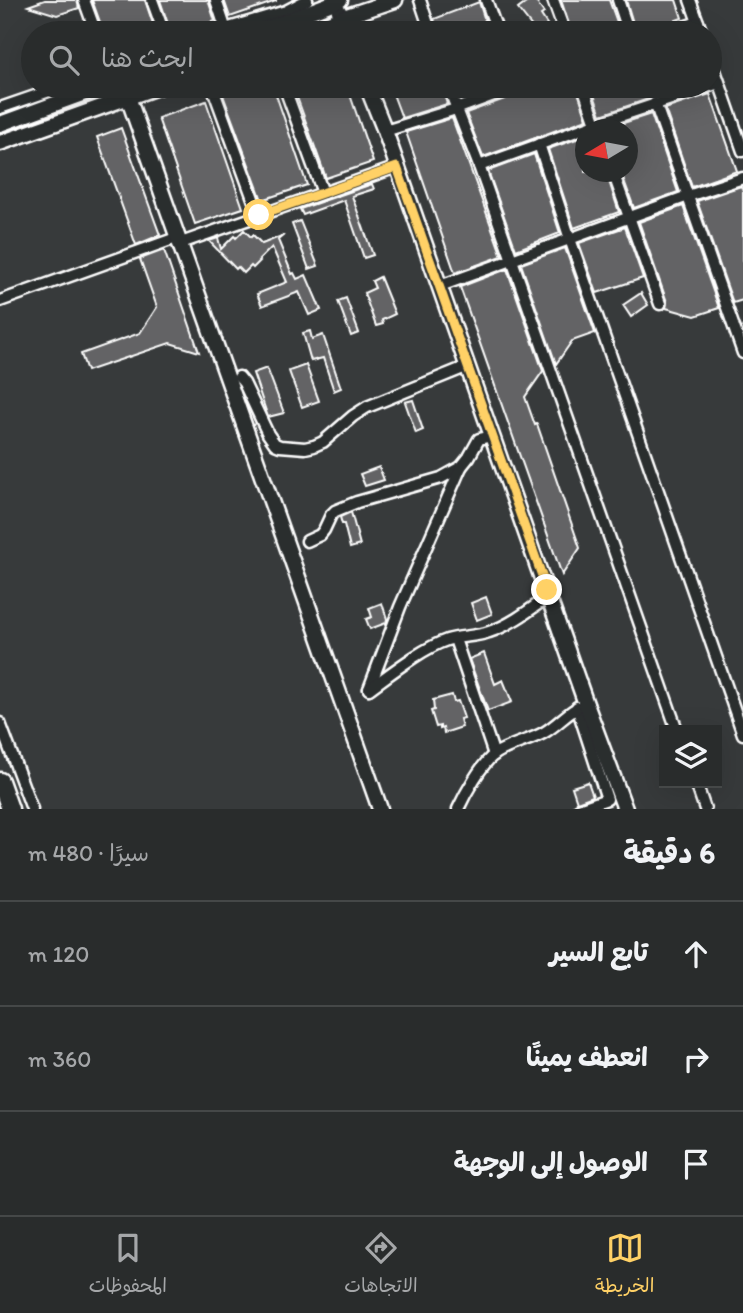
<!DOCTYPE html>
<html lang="ar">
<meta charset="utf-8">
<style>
body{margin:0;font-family:Itim,"Playpen Sans Arabic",sans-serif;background:#313434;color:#f1f3f6;direction:rtl}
.controls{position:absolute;right:21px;bottom:21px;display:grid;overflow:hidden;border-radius:0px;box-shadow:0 7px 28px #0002}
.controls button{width:63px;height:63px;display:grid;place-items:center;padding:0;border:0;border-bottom:2px solid #454848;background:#292c2c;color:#f1f3f6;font:35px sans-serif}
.compass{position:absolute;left:575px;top:119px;width:63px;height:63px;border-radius:50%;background:#292c2c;box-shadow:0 7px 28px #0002;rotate:260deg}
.stop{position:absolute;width:21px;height:21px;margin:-16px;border:5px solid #ffd166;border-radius:50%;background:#fff}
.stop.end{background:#ffd166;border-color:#fff;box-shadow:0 2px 7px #0008}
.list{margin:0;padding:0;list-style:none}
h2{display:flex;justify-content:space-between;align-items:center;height:91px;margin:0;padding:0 28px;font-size:30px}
h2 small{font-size:23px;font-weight:400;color:#a5a7a9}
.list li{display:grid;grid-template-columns:46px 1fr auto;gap:21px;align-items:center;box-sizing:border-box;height:105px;padding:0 28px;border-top:2px solid #454848}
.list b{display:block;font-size:26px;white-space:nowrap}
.list em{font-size:23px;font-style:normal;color:#a5a7a9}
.icon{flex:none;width:38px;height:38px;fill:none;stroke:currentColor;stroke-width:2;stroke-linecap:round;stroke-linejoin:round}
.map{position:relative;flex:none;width:743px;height:809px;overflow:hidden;direction:ltr}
.search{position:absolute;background:#292c2c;box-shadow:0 7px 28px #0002;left:21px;right:21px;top:21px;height:77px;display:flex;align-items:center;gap:18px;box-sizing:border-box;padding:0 24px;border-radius:38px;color:#a5a7a9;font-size:26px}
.sheet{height:406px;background:#292c2c}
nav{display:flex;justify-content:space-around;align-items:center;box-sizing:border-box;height:98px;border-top:2px solid #454848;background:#292c2c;font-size:19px;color:#a5a7a9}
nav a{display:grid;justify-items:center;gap:4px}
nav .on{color:#ffd166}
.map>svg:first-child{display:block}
.building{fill:#636465;stroke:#fff;stroke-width:2}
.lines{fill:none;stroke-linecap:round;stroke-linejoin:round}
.street-casing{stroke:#fff;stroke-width:15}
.secondary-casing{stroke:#fff;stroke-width:19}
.primary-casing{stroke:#fff;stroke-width:21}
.street{stroke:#2a2d2e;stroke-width:10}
.secondary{stroke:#2a2d2e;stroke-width:14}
.primary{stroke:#2a2d2e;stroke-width:16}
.route{stroke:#ffd166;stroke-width:9}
</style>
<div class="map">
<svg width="743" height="809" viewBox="0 0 743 809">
<rect width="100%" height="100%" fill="#373a3b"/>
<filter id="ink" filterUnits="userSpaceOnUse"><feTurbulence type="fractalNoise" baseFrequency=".0143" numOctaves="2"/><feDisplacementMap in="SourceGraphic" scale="14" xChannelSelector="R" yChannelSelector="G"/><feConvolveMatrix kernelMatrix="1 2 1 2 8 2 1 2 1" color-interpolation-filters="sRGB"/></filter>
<g filter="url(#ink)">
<g class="building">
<path d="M45,0H77L79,8L57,15L28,6Z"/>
<path d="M92,0H145L156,33H104Z"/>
<path d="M160,0H208L215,21L182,33H171Z"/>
<path d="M224,0H276V1L230,17Z"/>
<path d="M530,0H535L544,13L541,15L550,29L544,33H537L518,9Z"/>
<path d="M561,0H609L621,33H572Z"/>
<path d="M626,0H676L682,18L641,33H636Z"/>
<path d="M479,2L489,33H438L434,19Z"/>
<path d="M249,86H273L307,185L262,200L223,95Z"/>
<path d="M293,86H347L373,162L326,178Z"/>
<path d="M390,86H441L447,104L402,118Z"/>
<path d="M528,86H576L587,119L483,157L466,113L521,93Z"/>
<path d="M591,86H687L601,115Z"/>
<path d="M710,94L737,171L692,187L665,109Z"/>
<path d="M206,101L243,208L195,224L158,118Z"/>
<path d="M651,114L678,192L634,208L621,172H627V130L605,129Z"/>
<path d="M452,118L502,256L455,273L406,132Z"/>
<path d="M121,128L160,235L136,245L97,137Z"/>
<path d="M585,136V172H606L619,212L574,228L548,149Z"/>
<path d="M534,154L560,233L516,250L488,171Z"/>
<path d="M372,184L374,189L352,196L373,255L364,258L344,200L303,215L300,209Z"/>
<path d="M741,186L743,191V300L733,303L697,201Z"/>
<path d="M683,206L719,308L695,316L666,308L667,302L639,222Z"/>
<path d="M300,221L318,266L309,269L292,224Z"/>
<path d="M625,227L643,278L597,293L579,243Z"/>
<path d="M244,230L251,237L253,235L262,244L284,235L278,240L292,274L294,273L297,279L306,275L321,310L309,315L299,292L262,306L257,294L287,282L272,247L259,260L260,261L253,268L251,266L244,273L238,267L236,269L209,241L218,238L221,249L234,236L236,238Z"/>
<path d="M565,248L595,333L572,341L556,364L521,264Z"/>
<path d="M164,250L199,352L170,343L87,371L81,354L140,333L157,307L140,259Z"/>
<path d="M507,269L543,371L525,397L535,425L537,424L580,548L562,575L460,287Z"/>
<path d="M380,277L395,314L382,320L383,324L376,326L364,293L375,288L372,281Z"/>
<path d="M641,293L648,305L631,317L623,305Z"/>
<path d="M346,298L359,333L351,336L338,301Z"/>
<path d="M310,331L312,339L323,335L341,388L334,391L323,358L311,361L303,333Z"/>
<path d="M306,365L319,401L302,407L289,371Z"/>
<path d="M267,368L284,413L268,417L253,373Z"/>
<path d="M413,400L423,430L416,433L405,402Z"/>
<path d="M379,467L384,480L365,486L360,474Z"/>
<path d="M351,512L360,545L350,548L344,524H342L340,517Z"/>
<path d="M486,597L492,614L477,620L471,603Z"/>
<path d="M382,603L387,619L386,623L370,629L366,619L372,617L369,608Z"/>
<path d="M484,653L495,684L503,680L512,702L488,711L469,659Z"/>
<path d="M452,695L454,702L458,701L462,712L464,718L460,719L462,727L444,733L443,728L440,729V726L436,727L431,711L434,710L433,700Z"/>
<path d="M588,782L593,796L577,802L572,787Z"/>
</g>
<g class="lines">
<defs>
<g id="street">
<path d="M84,0L96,33"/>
<path d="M152,0L164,33"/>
<path d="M216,0L227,33"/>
<path d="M420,0L431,33"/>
<path d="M486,0L498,33"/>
<path d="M553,0L565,33"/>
<path d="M618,0L629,33"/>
<path d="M690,0L702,33"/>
<path d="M212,33L286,11L307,0"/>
<path d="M665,33L698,22"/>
<path d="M710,56L743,151"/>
<path d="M212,86L259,215"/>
<path d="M284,86L323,193"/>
<path d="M448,86L479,166L677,730"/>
<path d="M583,86L598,129"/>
<path d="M655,103L743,353"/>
<path d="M0,108L64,86"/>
<path d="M385,131L456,109L518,86"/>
<path d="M539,144L570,239L743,734"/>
<path d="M479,166L596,124L719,83"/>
<path d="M613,172L660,304"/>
<path d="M181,243L397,167"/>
<path d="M440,286L688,196L743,178"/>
<path d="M0,301L179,237"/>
<path d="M239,377L244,383L268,434L275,444L280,446L305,448L314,446L323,442L353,416L367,407L468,366"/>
<path d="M307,541L320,535L324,530L331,515L335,511L357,502L441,478L461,467L469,457L479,439L492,436"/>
<path d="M455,639L494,755"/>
<path d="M369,689L400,607L461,467"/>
<path d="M369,689C390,674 423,648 447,640C460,636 475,637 489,632C511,625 531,609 549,596"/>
<path d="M577,707L607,799L579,809"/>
<path d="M0,723L32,809"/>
<path d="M696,783L705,809"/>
<path d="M458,809C465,794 481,764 495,754C510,744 530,741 545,732C560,723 570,709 586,704"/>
</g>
<g id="secondary">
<path d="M339,11L347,33"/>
<path d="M254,33L340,0"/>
<path d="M304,33L341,18L395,0"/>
<path d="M367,86L385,131L586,704L625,809"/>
<path d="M128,97L380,809"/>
<path d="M0,124L104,86"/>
<path d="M0,143L160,86"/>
</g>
<path id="primary" d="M0,781L10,809"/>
</defs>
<use href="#street" class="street-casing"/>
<use href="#secondary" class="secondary-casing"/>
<use href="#primary" class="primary-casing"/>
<use href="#street" class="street"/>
<use href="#secondary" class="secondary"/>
<use href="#primary" class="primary"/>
</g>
</g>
<g class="lines" filter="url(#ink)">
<path class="route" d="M259,215L397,167L547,590"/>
</g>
</svg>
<div class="controls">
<button><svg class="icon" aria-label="layers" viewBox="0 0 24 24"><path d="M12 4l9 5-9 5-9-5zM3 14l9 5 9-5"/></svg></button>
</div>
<svg class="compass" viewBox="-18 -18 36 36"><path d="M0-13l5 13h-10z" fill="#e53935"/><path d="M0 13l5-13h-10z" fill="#a5a7a9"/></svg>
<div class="stop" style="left:259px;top:215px"></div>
<div class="stop end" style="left:547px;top:590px"></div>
<div class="search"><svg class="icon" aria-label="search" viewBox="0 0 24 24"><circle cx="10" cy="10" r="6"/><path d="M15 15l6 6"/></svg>ابحث هنا</div>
</div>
<section class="sheet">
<h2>6 دقيقة<small>سيرًا · 480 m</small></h2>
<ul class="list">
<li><svg class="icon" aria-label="ahead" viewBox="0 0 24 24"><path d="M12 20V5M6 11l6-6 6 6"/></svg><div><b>تابع السير</b></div><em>120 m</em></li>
<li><svg class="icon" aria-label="right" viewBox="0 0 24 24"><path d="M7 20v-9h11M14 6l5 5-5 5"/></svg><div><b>انعطف يمينًا</b></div><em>360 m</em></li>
<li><svg class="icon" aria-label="arrive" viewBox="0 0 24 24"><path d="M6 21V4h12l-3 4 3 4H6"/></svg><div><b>الوصول إلى الوجهة</b></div></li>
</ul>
</section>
<nav>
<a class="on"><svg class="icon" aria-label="map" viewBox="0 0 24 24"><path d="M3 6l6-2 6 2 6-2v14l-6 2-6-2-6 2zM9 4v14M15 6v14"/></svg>الخريطة</a>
<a><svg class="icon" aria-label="directions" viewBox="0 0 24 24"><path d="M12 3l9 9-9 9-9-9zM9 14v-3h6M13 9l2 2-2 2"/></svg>الاتجاهات</a>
<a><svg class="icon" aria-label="saved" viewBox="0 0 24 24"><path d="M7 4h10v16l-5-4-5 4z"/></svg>المحفوظات</a>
</nav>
